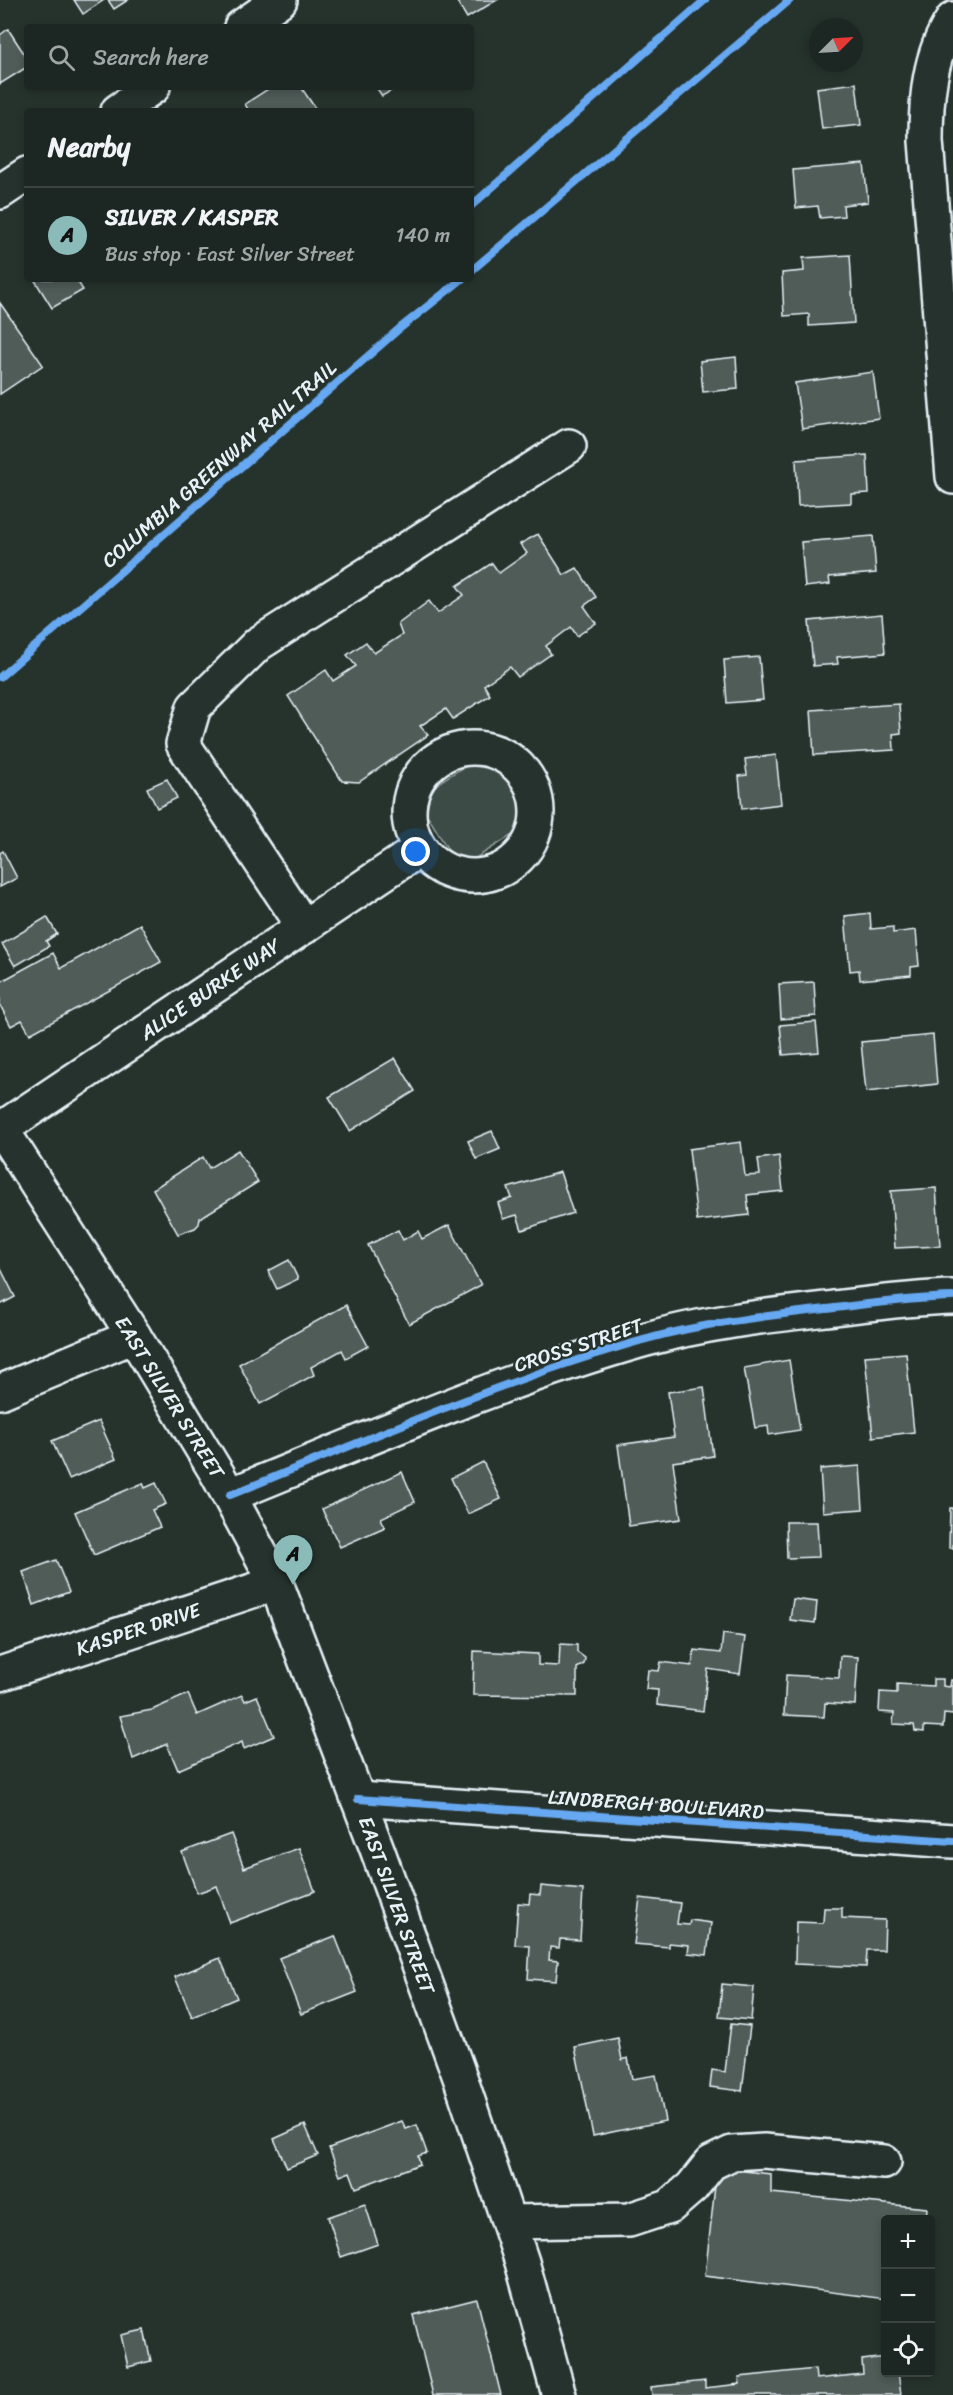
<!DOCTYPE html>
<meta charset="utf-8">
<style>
body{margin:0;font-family:Sriracha,sans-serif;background:#252e2a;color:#f1f3f6}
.controls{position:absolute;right:18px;bottom:18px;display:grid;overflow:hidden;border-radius:6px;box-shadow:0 3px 9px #0003}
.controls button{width:54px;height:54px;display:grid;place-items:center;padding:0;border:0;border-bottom:2px solid #3a4340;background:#1c2622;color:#f1f3f6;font:30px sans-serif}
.compass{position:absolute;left:809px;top:18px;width:54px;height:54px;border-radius:50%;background:#1c2622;box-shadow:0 3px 9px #0003;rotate:66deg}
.you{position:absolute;left:416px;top:852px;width:21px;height:21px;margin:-15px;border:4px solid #fff;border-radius:50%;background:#1a73e8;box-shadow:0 0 0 9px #1a73e833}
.badge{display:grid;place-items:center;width:39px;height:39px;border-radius:50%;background:#8bbbb9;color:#111;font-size:20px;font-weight:700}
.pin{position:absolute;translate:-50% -50px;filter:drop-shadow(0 2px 3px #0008)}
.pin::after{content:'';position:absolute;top:32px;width:21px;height:18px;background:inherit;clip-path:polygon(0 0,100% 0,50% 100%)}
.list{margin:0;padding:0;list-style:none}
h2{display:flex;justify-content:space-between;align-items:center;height:78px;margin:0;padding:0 24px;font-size:26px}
h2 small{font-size:20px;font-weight:400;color:#a0a5a5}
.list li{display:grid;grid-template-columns:39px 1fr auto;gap:18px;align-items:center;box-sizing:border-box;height:96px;padding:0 24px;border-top:2px solid #3a4340}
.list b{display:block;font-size:22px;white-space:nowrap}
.list p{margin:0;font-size:20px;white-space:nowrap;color:#a0a5a5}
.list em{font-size:20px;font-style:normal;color:#a0a5a5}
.icon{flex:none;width:33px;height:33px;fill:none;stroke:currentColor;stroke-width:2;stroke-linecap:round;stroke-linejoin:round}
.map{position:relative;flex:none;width:953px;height:2395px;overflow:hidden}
.search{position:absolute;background:#1c2622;box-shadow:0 3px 9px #0003;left:24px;top:24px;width:450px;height:66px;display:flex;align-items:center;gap:15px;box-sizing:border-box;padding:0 21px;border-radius:6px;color:#a0a5a5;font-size:22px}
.panel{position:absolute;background:#1c2622;box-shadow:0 3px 9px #0003;left:24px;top:108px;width:450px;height:174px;border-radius:6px}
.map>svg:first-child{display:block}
.green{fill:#3e4b47;stroke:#939ea0;stroke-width:1.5}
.building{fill:#505c59;stroke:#e8f1f8;stroke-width:1.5}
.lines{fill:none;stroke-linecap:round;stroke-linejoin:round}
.minor-casing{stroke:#e8f1f8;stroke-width:38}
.major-casing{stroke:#e8f1f8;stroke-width:38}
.minor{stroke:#26332d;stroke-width:33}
.major{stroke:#26332d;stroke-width:33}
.cycleway-casing{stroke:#26332d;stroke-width:11}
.cycleway{stroke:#66a8f1;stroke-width:8}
.labels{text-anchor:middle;stroke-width:4.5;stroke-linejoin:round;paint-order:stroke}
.street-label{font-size:20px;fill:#e8f1f8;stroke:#26332d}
</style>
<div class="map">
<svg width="953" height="2395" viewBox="0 0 953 2395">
<rect width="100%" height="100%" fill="#26332d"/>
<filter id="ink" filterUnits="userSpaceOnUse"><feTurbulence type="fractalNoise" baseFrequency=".0167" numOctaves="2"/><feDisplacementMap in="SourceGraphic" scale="12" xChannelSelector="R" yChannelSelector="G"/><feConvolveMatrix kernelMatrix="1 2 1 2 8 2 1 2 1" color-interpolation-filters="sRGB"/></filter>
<g filter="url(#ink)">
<path class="green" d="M484,759C503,765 524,804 525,823L517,832L476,858L460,859L448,850L419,801C435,782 461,767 484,759Z"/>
<g class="building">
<path d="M74,0H104L83,14Z"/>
<path d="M108,0H128L114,9Z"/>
<path d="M456,0H497L467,18Z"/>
<path d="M8,29L27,58V67L0,84V35Z"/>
<path d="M856,83L861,125L822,129L817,88Z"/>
<path d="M271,87H301L317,111H249L245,104Z"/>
<path d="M376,87H398L382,96Z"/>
<path d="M864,164L868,202L843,205L844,216L820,218L818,206L796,208L793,170Z"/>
<path d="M850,255L854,323L809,326V314L784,316L782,273L804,271L803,258Z"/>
<path d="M34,279H76L83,290L52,308Z"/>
<path d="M0,303L43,365L0,394Z"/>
<path d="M736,357L738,389L703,392L700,361Z"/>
<path d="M873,372L879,418L802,429L795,383Z"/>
<path d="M867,455L869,493L851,494V503L798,506L796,460Z"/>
<path d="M538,534L564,575L577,568L596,597L584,606L596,623L577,636L571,627L546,646L551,654L518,677L510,667L484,685L490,695L453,719L446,709L420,726L428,735L359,782L342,781L288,696L326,670L333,681L356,666L347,655L366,642L374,653L402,635L398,624L429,601L438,613L464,595L457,586L492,563L499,573L527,553L520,544Z"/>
<path d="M873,536L876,573L829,577L830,584L805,587L801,542Z"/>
<path d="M882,614L885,653L837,657L838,664L813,666L809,621Z"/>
<path d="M759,657L763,700L727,703L724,660Z"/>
<path d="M899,704L901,733L893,734L894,750L814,755L811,710Z"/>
<path d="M776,755L781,804L742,809L739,776L747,775L745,759Z"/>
<path d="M167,779L177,798L157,808L147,788Z"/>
<path d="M3,851L17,878L0,887V853Z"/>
<path d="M870,913L871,929L893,927V933L916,930L919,966L911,967V975L860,980L859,970L850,971L845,916Z"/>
<path d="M47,917L57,934L46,941L49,946L15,966L2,944Z"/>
<path d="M140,924L161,962L30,1034L22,1020L11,1026L0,1005V982L53,953L61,968Z"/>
<path d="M814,982L816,1016L781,1019L779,984Z"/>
<path d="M816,1022L819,1052L783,1055L780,1025Z"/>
<path d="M933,1035L937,1084L866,1092L861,1042Z"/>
<path d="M395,1058L415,1091L350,1131L329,1097Z"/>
<path d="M492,1131L500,1149L476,1159L468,1141Z"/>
<path d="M741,1142L745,1176L760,1175L758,1159L779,1156L783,1191L747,1195L749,1215L697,1221L689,1149Z"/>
<path d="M238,1150L258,1182L200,1218L199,1224L195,1228L178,1234L153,1189L203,1157L209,1168Z"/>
<path d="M560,1172L573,1213L522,1230L517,1215L503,1219L498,1203L512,1198L508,1188Z"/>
<path d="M936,1188L940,1246L895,1248L891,1191Z"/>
<path d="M449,1225L481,1285L409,1324L368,1245L398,1230L403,1240L418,1231L422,1239Z"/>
<path d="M289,1260L298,1279L277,1289L268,1271Z"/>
<path d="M0,1267L15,1297L0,1305Z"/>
<path d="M346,1305L368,1346L346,1358L342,1350L311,1367L314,1375L260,1404L239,1364Z"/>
<path d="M906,1353L914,1432L873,1437L865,1356Z"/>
<path d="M789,1360L800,1430L769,1435L768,1426L755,1428L744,1368Z"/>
<path d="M704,1387L713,1456L673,1462L681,1519L629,1526L618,1445L674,1437L668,1392Z"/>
<path d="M99,1421L116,1459L69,1479L52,1441Z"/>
<path d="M483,1462L501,1499L468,1514L451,1478Z"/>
<path d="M860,1466L863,1509L823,1512L820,1469Z"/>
<path d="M402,1472L415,1502L381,1518L385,1527L340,1547L322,1509Z"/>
<path d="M143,1483L145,1488L156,1483L166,1504L152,1510L160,1527L94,1555L75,1512Z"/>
<path d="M950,1508H953V1548H949Z"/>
<path d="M786,1522H817L819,1557L787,1558Z"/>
<path d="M56,1560L69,1592L34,1605L23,1572Z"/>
<path d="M793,1599L817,1602L815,1623L790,1620Z"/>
<path d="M723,1634L745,1637L740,1674L708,1669L703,1711L657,1705L658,1690L646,1689L648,1670L659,1671L661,1662L692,1666L694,1650L721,1653Z"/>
<path d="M560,1644L577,1645V1652L585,1658L584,1664L577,1668V1696L473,1695L474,1651L538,1654V1665L559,1666Z"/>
<path d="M840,1656L858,1657L855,1705L825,1703L824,1717L784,1715L786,1675L839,1678Z"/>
<path d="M933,1679H943V1686L950,1687L951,1680H953V1715L944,1714L943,1727L924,1726V1732L915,1731L914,1725L893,1724L894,1713L879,1712L880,1692L897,1693V1684L933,1686Z"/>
<path d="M188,1694L197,1715L242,1695L245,1701L257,1696L274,1736L244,1749L242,1742L178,1770L167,1744L133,1759L120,1716L152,1710Z"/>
<path d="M231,1834L244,1868L299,1848L315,1891L230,1923L217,1886L197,1893L182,1852Z"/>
<path d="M541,1886L583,1890L580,1940L560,1939L559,1948L550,1947L549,1960L558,1961L556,1981L528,1979L530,1946L515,1945L518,1903L529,1904L530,1894L540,1895Z"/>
<path d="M640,1898L680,1903L677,1924L689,1925L690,1920L711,1923L707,1955L688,1953L689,1945L669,1943V1947L634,1944Z"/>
<path d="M824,1908H842V1918L885,1920L884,1950H867L866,1967L795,1964L796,1922L823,1923Z"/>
<path d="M335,1936L357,1992L301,2014L279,1958Z"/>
<path d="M220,1958L237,1998L192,2017L175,1977Z"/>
<path d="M722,1984L754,1987L751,2020L719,2017Z"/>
<path d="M731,2024L750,2026L742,2091L710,2087L712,2070L725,2072Z"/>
<path d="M618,2038L622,2060L628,2058L632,2079L656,2075L665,2121L593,2136L575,2047Z"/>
<path d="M402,2121L406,2129L417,2125L427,2153L418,2156L420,2164L356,2188L350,2172L340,2176L329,2148Z"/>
<path d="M305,2125L318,2155L287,2168L274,2139Z"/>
<path d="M717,2168L771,2174V2193L927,2208L926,2220H886V2299L705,2276Z"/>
<path d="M365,2204L378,2244L341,2257L328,2217Z"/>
<path d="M477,2299L501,2395H433L413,2315Z"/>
<path d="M144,2330L151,2361L128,2367L121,2335Z"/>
<path d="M886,2357V2372H898L901,2395H652L651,2387L705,2381V2388L740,2384L739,2377L815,2369L816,2379L863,2374L862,2360Z"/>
</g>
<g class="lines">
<defs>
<g id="minor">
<path d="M953,19C929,55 926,99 926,141L953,477"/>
<path d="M241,27L280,0"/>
<path d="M118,111L153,87"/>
<path d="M0,192L27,174"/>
<circle cx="473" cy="812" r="64"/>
<path d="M304,927L183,744L194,707L258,644L569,446"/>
<path d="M1,1129L420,849"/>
<path d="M0,1392L134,1336"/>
<path d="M230,1495C366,1440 502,1380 643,1340C703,1323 765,1316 826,1309C868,1304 911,1298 953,1297"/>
<path d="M0,1674L276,1583"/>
<path d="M358,1799L953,1841"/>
<path d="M509,2222L629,2220L669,2207L692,2187L711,2163L732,2153L764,2151L884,2162"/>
</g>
<path id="major" d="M0,1127L134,1336L218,1475L276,1583L377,1849L461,2080L522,2262L559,2395"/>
</defs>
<use href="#minor" class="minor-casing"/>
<use href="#major" class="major-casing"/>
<use href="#minor" class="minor"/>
<use href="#major" class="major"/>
<defs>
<g id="cycleway">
<path d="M471,206L705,0"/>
<path d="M471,271L790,0"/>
<path d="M0,677L399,329L462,279"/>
<path d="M230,1495C366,1440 502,1380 643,1340C703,1323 765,1316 826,1309C868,1304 911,1298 953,1297"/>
<path d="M358,1799L953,1841"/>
</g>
</defs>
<use href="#cycleway" class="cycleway-casing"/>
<use href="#cycleway" class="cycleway"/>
</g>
</g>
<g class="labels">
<g class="street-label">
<text transform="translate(219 464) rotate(-41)" y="7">COLUMBIA GREENWAY RAIL TRAIL</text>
<text transform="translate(210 989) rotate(-34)" y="7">ALICE BURKE WAY</text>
<text transform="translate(578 1345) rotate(-18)" y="7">CROSS STREET</text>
<text transform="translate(170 1397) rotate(58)" y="7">EAST SILVER STREET</text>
<text transform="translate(138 1629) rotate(-18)" y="7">KASPER DRIVE</text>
<text transform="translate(656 1804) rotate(4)" y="7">LINDBERGH BOULEVARD</text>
<text transform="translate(397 1905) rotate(70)" y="7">EAST SILVER STREET</text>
</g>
</g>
</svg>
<div class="controls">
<button>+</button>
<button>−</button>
<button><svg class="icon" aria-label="locate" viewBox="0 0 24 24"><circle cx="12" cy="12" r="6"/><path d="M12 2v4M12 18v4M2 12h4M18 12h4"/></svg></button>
</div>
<svg class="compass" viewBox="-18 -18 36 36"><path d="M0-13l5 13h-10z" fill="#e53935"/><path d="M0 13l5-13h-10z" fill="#a0a5a5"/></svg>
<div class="you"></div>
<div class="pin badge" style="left:293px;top:1585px">A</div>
<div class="search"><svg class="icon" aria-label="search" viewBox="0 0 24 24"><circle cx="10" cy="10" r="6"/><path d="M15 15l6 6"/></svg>Search here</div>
<section class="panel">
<h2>Nearby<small></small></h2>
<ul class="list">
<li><span class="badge">A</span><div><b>SILVER / KASPER</b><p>Bus stop · East Silver Street</p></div><em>140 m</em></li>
</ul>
</section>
</div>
